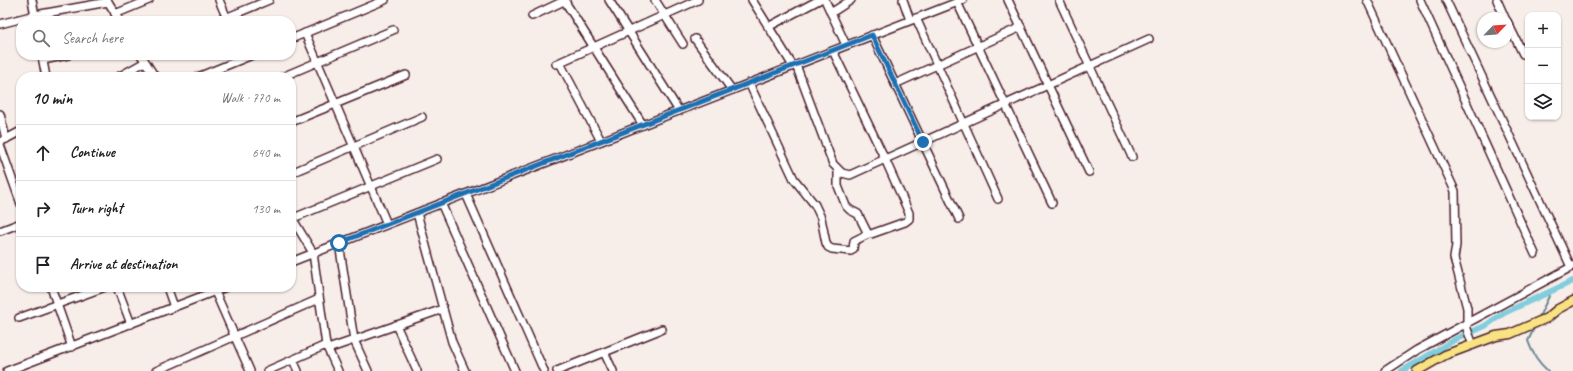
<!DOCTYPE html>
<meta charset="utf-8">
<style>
body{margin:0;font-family:Caveat,sans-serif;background:#f2f2f2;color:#202124}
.controls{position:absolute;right:12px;top:12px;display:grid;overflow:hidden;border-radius:8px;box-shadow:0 1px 3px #0004}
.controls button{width:36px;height:36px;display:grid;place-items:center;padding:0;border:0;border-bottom:1px solid #e0e0e0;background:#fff;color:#202124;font:20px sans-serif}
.compass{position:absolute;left:1477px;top:12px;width:36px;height:36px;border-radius:50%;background:#fff;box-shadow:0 1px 3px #0004;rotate:65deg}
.stop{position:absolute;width:12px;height:12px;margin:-9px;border:3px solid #1f6fb2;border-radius:50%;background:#fff}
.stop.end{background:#1f6fb2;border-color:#fff;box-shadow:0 1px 4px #0008}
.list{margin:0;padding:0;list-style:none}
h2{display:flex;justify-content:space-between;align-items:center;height:52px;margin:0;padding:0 16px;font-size:17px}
h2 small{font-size:13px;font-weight:400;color:#757577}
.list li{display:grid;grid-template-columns:26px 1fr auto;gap:12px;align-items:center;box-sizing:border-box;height:56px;padding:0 16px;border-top:1px solid #e0e0e0}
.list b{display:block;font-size:15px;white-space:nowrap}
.list em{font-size:13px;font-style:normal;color:#757577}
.icon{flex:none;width:22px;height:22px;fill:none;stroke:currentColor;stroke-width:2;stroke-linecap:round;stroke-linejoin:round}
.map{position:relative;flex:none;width:1573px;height:371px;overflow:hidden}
.search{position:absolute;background:#fff;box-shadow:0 1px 3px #0004;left:16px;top:16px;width:280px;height:44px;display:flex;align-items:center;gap:10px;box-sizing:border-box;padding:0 14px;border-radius:16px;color:#757577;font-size:15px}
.panel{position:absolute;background:#fff;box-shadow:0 1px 3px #0004;left:16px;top:72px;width:280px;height:220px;border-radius:16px}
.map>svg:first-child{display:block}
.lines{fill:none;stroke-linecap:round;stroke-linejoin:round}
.stream{stroke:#6a8896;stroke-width:2}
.canal{stroke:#80cedd;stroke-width:6}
.minor-casing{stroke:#4a1f2b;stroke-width:10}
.major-casing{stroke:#4a1f2b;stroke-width:11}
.minor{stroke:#fff;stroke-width:7}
.major{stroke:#f8e281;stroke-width:8}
.route{stroke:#1f6fb2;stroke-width:5}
</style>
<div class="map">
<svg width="1573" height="371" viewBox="0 0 1573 371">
<rect width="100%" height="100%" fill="#f7ede9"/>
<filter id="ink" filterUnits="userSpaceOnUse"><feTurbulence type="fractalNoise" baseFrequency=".025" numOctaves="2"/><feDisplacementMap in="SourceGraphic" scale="8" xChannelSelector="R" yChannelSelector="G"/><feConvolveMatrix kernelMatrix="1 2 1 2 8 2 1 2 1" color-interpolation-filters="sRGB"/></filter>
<g filter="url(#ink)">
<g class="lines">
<g class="stream">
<path d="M1538,319L1551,292"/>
<path d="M1535,326L1528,341C1532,353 1539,363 1548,371"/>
</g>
<path class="canal" d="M1402,371L1456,339L1485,326L1504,313L1573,281"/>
<defs>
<g id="minor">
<path d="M32,0L36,21"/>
<path d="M107,0L120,21"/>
<path d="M219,0L228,21"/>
<path d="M564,0L643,125"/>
<path d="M609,0L679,111"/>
<path d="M655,0L683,44"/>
<path d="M752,0L793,66"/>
<path d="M825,0L846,45"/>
<path d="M903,0L910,20"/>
<path d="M1008,0L1089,172"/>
<path d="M1059,0L1132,157"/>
<path d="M1367,0L1455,191L1456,245L1454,258L1467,308V329L1473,345"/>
<path d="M1420,0L1535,254"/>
<path d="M1446,0L1571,267"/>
<path d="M1497,0L1505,18"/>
<path d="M957,2L1052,203"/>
<path d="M831,13L851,0"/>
<path d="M115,14L149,0"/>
<path d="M532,16L566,0"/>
<path d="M916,18L998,199"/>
<path d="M218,21L269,0"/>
<path d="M1507,21L1523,54"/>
<path d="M0,24L35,15L108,2"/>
<path d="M768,27L819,0"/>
<path d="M305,33L387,224"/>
<path d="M872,35L959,219"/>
<path d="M291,39L385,0"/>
<path d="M695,39L732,90"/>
<path d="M833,51L885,159L909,213V219L905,222L871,234H868L858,214L850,210L846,206L838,186V171"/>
<path d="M141,55L155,77"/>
<path d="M42,56L46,77"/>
<path d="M43,60L68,55"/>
<path d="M560,63L601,141"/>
<path d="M556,64L698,0"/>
<path d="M796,65L833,164L842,173L850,175L1149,39"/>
<path d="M118,77L145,62"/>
<path d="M198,77L252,55"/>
<path d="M282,77L393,30"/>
<path d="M749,83L794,179L815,205L821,218L826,243L828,247L832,249L851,251L853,249L854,241L868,234"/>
<path d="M895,84L1021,27"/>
<path d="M0,114L6,139"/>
<path d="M291,122L406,75"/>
<path d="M2,141L21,131"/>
<path d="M0,145L21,204"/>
<path d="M291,173L422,117"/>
<path d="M466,194L544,371"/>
<path d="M441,203L515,371"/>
<path d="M417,213L452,342L465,371"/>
<path d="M291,216L313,253L326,345L338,371"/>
<path d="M291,219L437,159"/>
<path d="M0,231L21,223"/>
<path d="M339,243L354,340L368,371"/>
<path d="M291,262L963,0"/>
<path d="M51,287L72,347"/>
<path d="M117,287L131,324"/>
<path d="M167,287L174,307"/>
<path d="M213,287L250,371"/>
<path d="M19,318L105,287"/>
<path d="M396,325L417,371"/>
<path d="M328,349L443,309"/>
<path d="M604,352L613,371"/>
<path d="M293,360L298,371"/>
<path d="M7,371L226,287"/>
<path d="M156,371L319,299"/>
<path d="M267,371L326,345"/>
<path d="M557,371L662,329"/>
<path d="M1385,371L1417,350L1573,266"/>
</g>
<path id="major" d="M1417,371L1445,355L1496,336L1510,334L1526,327L1547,318L1558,309L1573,301"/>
</defs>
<use href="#minor" class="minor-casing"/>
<use href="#major" class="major-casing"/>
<use href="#minor" class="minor"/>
<use href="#major" class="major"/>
</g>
</g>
<g class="lines" filter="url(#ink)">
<path class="route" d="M339,243L872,35L923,142"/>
</g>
</svg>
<div class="controls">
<button>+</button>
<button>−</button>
<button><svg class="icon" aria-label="layers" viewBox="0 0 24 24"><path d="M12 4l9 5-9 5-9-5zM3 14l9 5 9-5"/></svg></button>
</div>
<svg class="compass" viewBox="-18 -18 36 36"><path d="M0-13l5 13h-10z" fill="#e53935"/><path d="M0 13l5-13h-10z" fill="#757577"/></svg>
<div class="stop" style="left:339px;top:243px"></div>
<div class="stop end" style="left:923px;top:142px"></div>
<div class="search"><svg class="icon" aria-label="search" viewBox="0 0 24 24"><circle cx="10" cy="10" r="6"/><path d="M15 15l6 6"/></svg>Search here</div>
<section class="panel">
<h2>10 min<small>Walk · 770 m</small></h2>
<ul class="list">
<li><svg class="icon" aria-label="ahead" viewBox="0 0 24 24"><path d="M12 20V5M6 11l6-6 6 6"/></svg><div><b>Continue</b></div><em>640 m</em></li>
<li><svg class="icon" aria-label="right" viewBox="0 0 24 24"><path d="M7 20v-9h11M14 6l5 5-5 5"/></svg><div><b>Turn right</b></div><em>130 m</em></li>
<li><svg class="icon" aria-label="arrive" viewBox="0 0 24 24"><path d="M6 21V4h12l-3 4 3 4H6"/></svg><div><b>Arrive at destination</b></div></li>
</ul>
</section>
</div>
